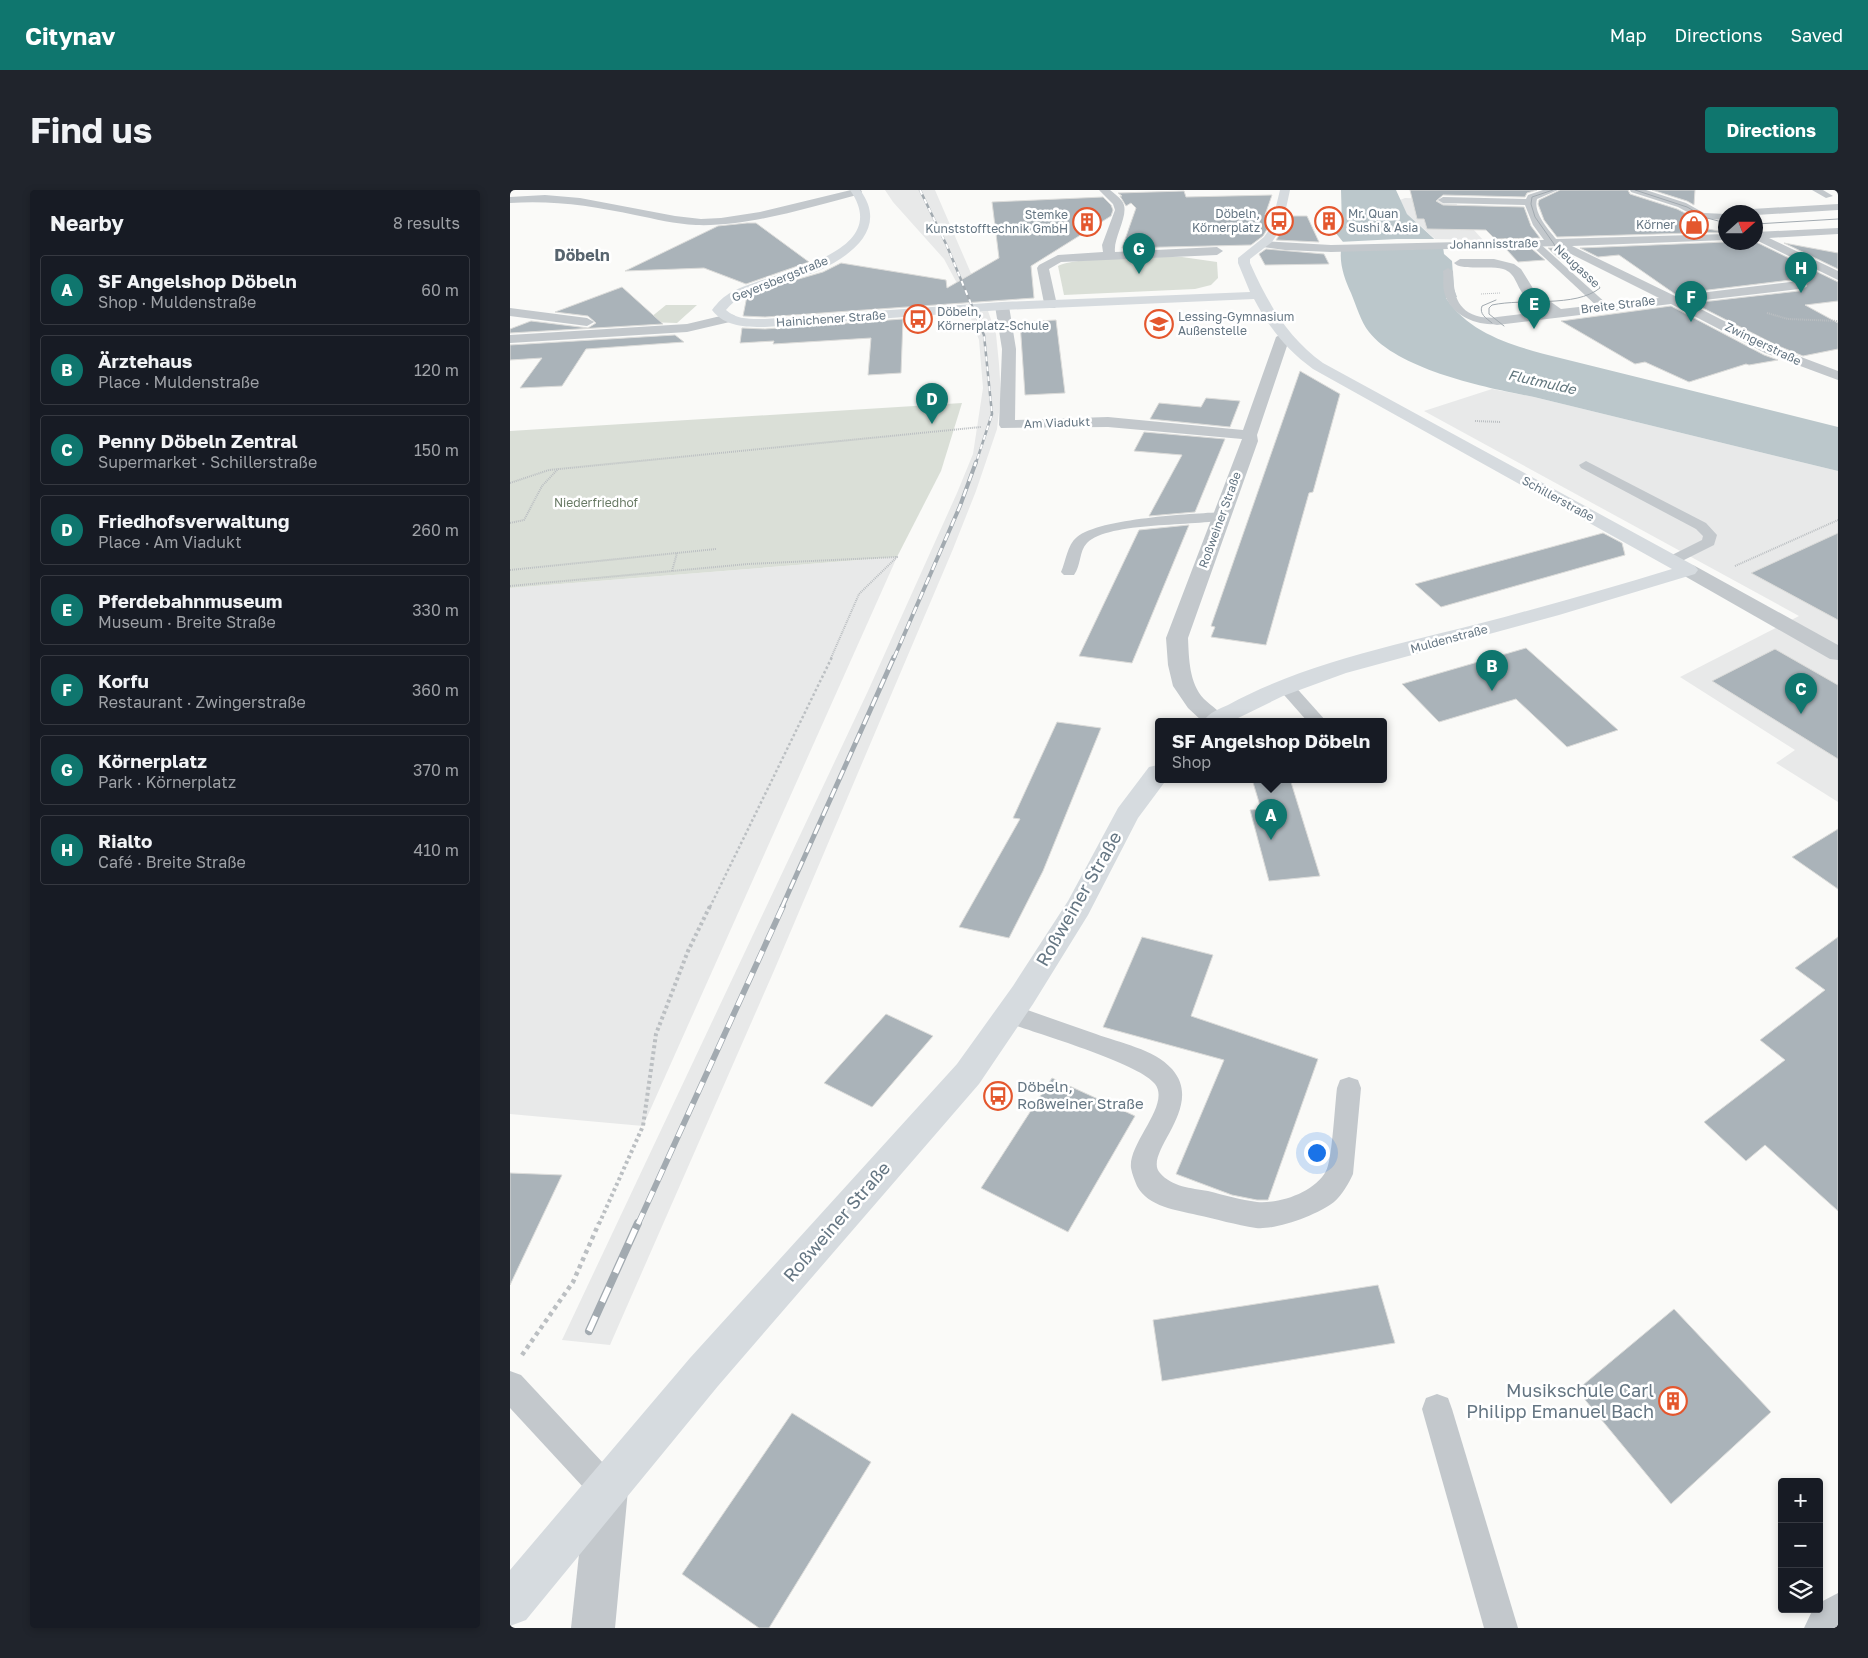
<!DOCTYPE html>
<meta charset="utf-8">
<style>
body{margin:0;font-family:"Golos Text",sans-serif;background:#20242c;color:#f1f3f6}
.controls{position:absolute;right:15px;bottom:15px;display:grid;overflow:hidden;border-radius:5px;box-shadow:0 2px 8px #0003}
.controls button{width:45px;height:45px;display:grid;place-items:center;padding:0;border:0;border-bottom:1px solid #363941;background:#171b24;color:#f1f3f6;font:25px sans-serif}
.compass{position:absolute;left:1208px;top:15px;width:45px;height:45px;border-radius:50%;background:#171b24;box-shadow:0 2px 8px #0003;rotate:69deg}
.you{position:absolute;left:806px;top:962px;width:18px;height:18px;margin:-12px;border:4px solid #fff;border-radius:50%;background:#1a73e8;box-shadow:0 0 0 8px #1a73e833}
.badge{display:grid;place-items:center;width:32px;height:32px;border-radius:50%;background:#0f766e;color:#fff;font-size:16px;font-weight:700}
.pin{position:absolute;translate:-50% -41px;filter:drop-shadow(0 1px 2px #0008)}
.pin::after{content:'';position:absolute;top:26px;width:18px;height:15px;background:inherit;clip-path:polygon(0 0,100% 0,50% 100%)}
.popup{position:absolute;left:645px;top:528px;width:232px;height:65px;box-sizing:border-box;display:grid;place-content:center;border-radius:5px;background:#171b24;filter:drop-shadow(0 1px 4px #0005);font-size:16px;white-space:nowrap;color:#9ea1a6}
.popup b{font-size:19px;color:#f1f3f6}
.popup::after{content:'';position:absolute;left:50%;top:100%;margin-left:-10px;border:10px solid transparent;border-top-color:#171b24}
.list{margin:0;padding:0;list-style:none}
h2{display:flex;justify-content:space-between;align-items:center;height:65px;margin:0;padding:0 20px;font-size:21px}
h2 small{font-size:16px;font-weight:400;color:#9ea1a6}
.list li{display:grid;grid-template-columns:32px 1fr auto;gap:15px;align-items:center;box-sizing:border-box;height:70px;margin:0 10px 10px;padding:0 10px;border:1px solid #363941;border-radius:5px}
.list b{display:block;font-size:19px;white-space:nowrap}
.list p{margin:0;font-size:16px;white-space:nowrap;color:#9ea1a6}
.list em{font-size:16px;font-style:normal;color:#9ea1a6}
.icon{flex:none;width:28px;height:28px;fill:none;stroke:currentColor;stroke-width:2;stroke-linecap:round;stroke-linejoin:round}
.map{position:relative;flex:none;width:1328px;height:1438px;overflow:hidden;border-radius:5px}
header{display:flex;align-items:center;gap:30px;box-sizing:border-box;height:70px;padding:0 25px;background:#0f766e;color:#fff}
header strong{font-size:24px}
nav{display:flex;gap:28px;margin-inline-start:auto;font-size:18px}
.intro{display:flex;align-items:center;justify-content:space-between;box-sizing:border-box;height:120px;padding:0 30px}
h1{margin:0;font-size:35px}
.button{padding:12px 22px;border-radius:5px;background:#0f766e;color:#fff;font-size:18px;font-weight:700}
main{display:flex;gap:30px;padding:0 30px}
aside{flex:1;background:#171b24;border-radius:5px;box-shadow:0 2px 8px #0003}
.map>svg:first-child{display:block}
.built{fill:#e8e9e9}
.green{fill:#dadfd7}
.water{fill:#bbc7cb}
.pier{fill:#fafaf8}
.building{fill:#aab3b9;stroke:#dcdcda}
.lines{fill:none;stroke-linecap:round;stroke-linejoin:round}
.path-far4{stroke:#bbbfc2;stroke-width:1;stroke-dasharray:1 1;stroke-linecap:butt}
.path-far3{stroke:#bbbfc2;stroke-width:2;stroke-dasharray:1 1;stroke-linecap:butt}
.path-far2{stroke:#bbbfc2;stroke-width:2.5;stroke-dasharray:2.5 2.5;stroke-linecap:butt}
.path-far1{stroke:#bbbfc2;stroke-width:4;stroke-dasharray:3 3;stroke-linecap:butt}
.path{stroke:#bbbfc2;stroke-width:4.5;stroke-dasharray:4 4;stroke-linecap:butt}
.lane{fill:#c3c8cc;fill-rule:evenodd}
.street{fill:#c3c8cc;fill-rule:evenodd}
.secondary{fill:#d6dbdf;fill-rule:evenodd}
.tram{stroke:#a2aab0;stroke-width:1}
.rail-far4-casing{stroke:#a2aab0;stroke-width:2.5}
.rail-far3-casing{stroke:#a2aab0;stroke-width:4}
.rail-far2-casing{stroke:#a2aab0;stroke-width:5}
.rail-far1-casing{stroke:#a2aab0;stroke-width:6}
.rail-casing{stroke:#a2aab0;stroke-width:8}
.rail-far4{stroke:#fff;stroke-width:2;stroke-dasharray:5;stroke-linecap:butt}
.rail-far3{stroke:#fff;stroke-width:2.5;stroke-dasharray:8;stroke-linecap:butt}
.rail-far2{stroke:#fff;stroke-width:3;stroke-dasharray:10;stroke-linecap:butt}
.rail-far1{stroke:#fff;stroke-width:4.5;stroke-dasharray:12;stroke-linecap:butt}
.rail{stroke:#fff;stroke-width:5.5;stroke-dasharray:16;stroke-linecap:butt}
.labels{text-anchor:middle;stroke-width:5;stroke-linejoin:round;paint-order:stroke}
.far-poi-label{font-size:12px;fill:#657683;stroke:#fff;text-anchor:end}
.far-street-label{font-size:12px;fill:#657683;stroke:#fff}
.far-park-label{font-size:12px;fill:#687a64;stroke:#fff}
.far-water-label{font-size:14px;font-style:italic;fill:#60757c;stroke:#fff}
.poi-label{font-size:15px;fill:#657683;stroke:#fff;text-anchor:start}
.far-district-label{font-size:16px;font-weight:bold;fill:#57646e;stroke:#fff}
.near-street-label{font-size:18px;fill:#657683;stroke:#fff}
.near-poi-label{font-size:18px;fill:#657683;stroke:#fff;text-anchor:end}
</style>
<header>
<strong>Citynav</strong>
<nav><a>Map</a><a>Directions</a><a>Saved</a></nav>
</header>
<div class="intro"><h1>Find us</h1><a class="button">Directions</a></div>
<main>
<aside>
<h2>Nearby<small>8 results</small></h2>
<ul class="list">
<li><span class="badge">A</span><div><b>SF Angelshop Döbeln</b><p>Shop · Muldenstraße</p></div><em>60 m</em></li>
<li><span class="badge">B</span><div><b>Ärztehaus</b><p>Place · Muldenstraße</p></div><em>120 m</em></li>
<li><span class="badge">C</span><div><b>Penny Döbeln Zentral</b><p>Supermarket · Schillerstraße</p></div><em>150 m</em></li>
<li><span class="badge">D</span><div><b>Friedhofsverwaltung</b><p>Place · Am Viadukt</p></div><em>260 m</em></li>
<li><span class="badge">E</span><div><b>Pferdebahnmuseum</b><p>Museum · Breite Straße</p></div><em>330 m</em></li>
<li><span class="badge">F</span><div><b>Korfu</b><p>Restaurant · Zwingerstraße</p></div><em>360 m</em></li>
<li><span class="badge">G</span><div><b>Körnerplatz</b><p>Park · Körnerplatz</p></div><em>370 m</em></li>
<li><span class="badge">H</span><div><b>Rialto</b><p>Café · Breite Straße</p></div><em>410 m</em></li>
</ul>
</aside>
<div class="map">
<svg width="1328" height="1438" viewBox="0 0 1328 1438">
<rect width="100%" height="100%" fill="#fafaf8"/>
<g class="built">
<path d="M375,0H425L473,111L457,112L434,69L383,12Z"/>
<path d="M895,8L933,9L934,13L947,14L945,19L973,50L925,49L897,24L890,10Z"/>
<path d="M478,121L486,144L489,174L491,205L487,239L466,301L443,359L263,783L100,1155L52,1150L358,501L447,303L463,264L473,198L469,150L459,123Z"/>
<path d="M982,199L1024,207L1328,281V612L1266,573L1285,560L1170,487L1289,426L914,221Z"/>
<path d="M387,367L133,936L0,924V398Z"/>
</g>
<g class="green">
<path d="M672,67L707,72L708,88L701,95L685,99L554,105L548,76C562,67 652,67 672,67Z"/>
<path d="M156,115H187L167,133L135,132Z"/>
<path d="M452,213L431,281L387,367L0,398V241Z"/>
</g>
<path class="water" d="M831,0H886L897,24L933,57L934,64L942,71L944,99L947,107L936,108C961,146 1008,157 1050,168L1328,237V281L1024,207C977,198 889,180 859,142C851,132 846,115 841,103C834,88 827,68 833,52L825,42L832,36Z"/>
<path class="pier" d="M887,49H929L935,56L895,60L834,59L829,52Z"/>
<g class="building">
<path d="M900,0H1027L1017,3L1015,7L933,5L926,11L933,15L1014,17L1021,36L1030,48L985,49L976,40L917,39L914,29H907Z"/>
<path d="M1050,0H1118L1120,4L1167,19L1183,27L1182,36L1214,42L1047,47L1034,30L1028,14L1029,10Z"/>
<path d="M1142,0H1185L1184,15L1177,11Z"/>
<path d="M674,1L676,7L762,5L755,25H762L759,36L753,46L741,55L612,58L626,18L621,13L616,16L610,6H612L608,3Z"/>
<path d="M593,7L601,15L603,20L601,26L521,76L524,108L255,127L233,126L237,106L261,97L313,82L331,73L436,90L437,98L489,68L482,12Z"/>
<path d="M776,26H797L809,52L766,50L774,38Z"/>
<path d="M237,33H246L299,72L236,94L194,78L115,81L208,36Z"/>
<path d="M1216,52H1246L1328,92V111L1295,115L1328,133V159L1293,166L1266,155L1183,113L1289,101L1297,96L1293,90L1289,89L1165,104L1109,65L1088,67L1070,58Z"/>
<path d="M1274,53L1328,63V79Z"/>
<path d="M1038,58H1049L1050,61L1065,68L1050,69Z"/>
<path d="M756,59L814,64L819,74L755,75L749,64Z"/>
<path d="M996,59H1022L1035,70L1008,72Z"/>
<path d="M112,97L153,134L0,143V139L21,131L78,138L86,133L78,126L45,122Z"/>
<path d="M1161,116L1254,165L1268,170L1239,175L1236,174L1179,192L1135,172L1125,174L1051,131Z"/>
<path d="M393,129L391,183L358,185L361,148L263,154L264,151L230,153L232,138L255,139Z"/>
<path d="M546,130L555,203L515,205L510,132Z"/>
<path d="M165,145L174,152L76,159L52,196L10,198L32,168L0,170V155Z"/>
<path d="M790,181L830,204L803,302L799,303L756,455L701,447L705,437L701,436Z"/>
<path d="M696,208L730,211L720,237L640,229L649,213L691,217Z"/>
<path d="M634,242L715,249L685,322L639,326L672,265L624,261Z"/>
<path d="M679,335L622,473L569,466L629,340Z"/>
<path d="M1093,343L1112,353L1115,365L931,417L905,394Z"/>
<path d="M1328,343V430L1241,383Z"/>
<path d="M1016,458L1108,540L1057,557L1006,509L929,532L892,494Z"/>
<path d="M1265,459L1328,495V569L1202,491Z"/>
<path d="M547,532L591,538L533,681L499,748L449,737L510,629L503,628Z"/>
<path d="M742,589H780L810,686L759,691L740,620L751,619Z"/>
<path d="M1328,639V699L1282,667Z"/>
<path d="M632,747L703,765L681,826L808,869L758,1010H747L722,1005L666,984L714,870L593,837Z"/>
<path d="M1328,747V1021L1255,955L1236,971L1194,932L1275,870L1250,850L1315,800L1285,778Z"/>
<path d="M376,824L423,846L362,917L314,893Z"/>
<path d="M542,888L625,926L558,1042L471,998Z"/>
<path d="M0,983L52,985L0,1095Z"/>
<path d="M868,1095L885,1153L652,1191L643,1130Z"/>
<path d="M1164,1119L1261,1222L1161,1314L1067,1200Z"/>
<path d="M282,1223L361,1272L259,1438H249L172,1384Z"/>
</g>
<g class="lines">
<path class="path-far4" d="M971,104L990,103"/>
<g class="path-far3">
<path d="M1257,123L1278,129L1328,131"/>
<path d="M965,231L991,232"/>
<path d="M0,293L39,280L471,237"/>
<path d="M0,333L14,330L32,296L48,279"/>
<path d="M1225,376L1328,330"/>
<path d="M0,380L206,359"/>
<path d="M162,381L167,363"/>
<path d="M0,396L238,374L387,367L349,404L321,468"/>
</g>
<path class="path-far2" d="M200,717L322,467"/>
<path class="path-far1" d="M89,1034L133,936L146,844L178,761L200,716"/>
<path class="path" d="M12,1165L63,1092L89,1033"/>
<g class="lane">
<path d="M1302,0H1313L1323,6L1316,8Z"/>
<path d="M1024,50L1027,51L1098,115V119H1090L1021,55L1020,53Z"/>
<path d="M938,78L943,81C944,103 945,121 971,127C978,128 984,127 991,129L992,131L991,133C970,138 942,126 935,105C932,97 934,89 933,81Z"/>
<path d="M1076,271L1196,333L1207,345L1204,355L1166,374H1156L1154,371L1156,368L1192,350L1193,346L1186,339L1071,278L1069,275Z"/>
<path d="M712,322L717,323L719,326L717,329C686,337 599,331 577,353C569,361 571,376 564,385H554L551,382C556,371 557,355 567,347C590,328 681,324 712,322Z"/>
<path d="M776,492L782,493L816,531H797L767,497L770,493Z"/>
<path d="M500,814C529,824 557,834 586,844C610,853 644,859 662,879C696,918 632,963 650,983C662,997 681,998 698,1001C714,1005 731,1010 747,1012C770,1014 805,1002 816,981C822,972 825,913 827,898L830,890L839,887L848,890L851,898L843,984C839,993 832,1005 824,1012C807,1025 767,1040 746,1038C726,1035 706,1029 687,1025C667,1020 638,1017 627,996C625,991 622,984 621,978C618,953 661,915 645,894C629,873 522,842 492,831L488,824L492,817Z"/>
<path d="M0,1181L11,1185L108,1289L113,1300L108,1311L97,1316L86,1311L0,1218Z"/>
<path d="M927,1204L938,1208L942,1219L1008,1438H974L912,1219L916,1208Z"/>
</g>
<g class="street">
<path d="M341,0H351L352,2L351,4C300,17 238,37 186,35C165,34 145,29 125,25C83,16 43,10 0,13V7L35,5L70,8L165,26L191,29L211,28L250,22Z"/>
<path d="M589,0H600C604,3 609,7 612,11C621,23 603,47 605,62L707,57L713,61L707,65L551,72L539,79L547,115L545,118H535L527,78L529,75L548,65L593,62L592,55L605,20L603,14Z"/>
<path d="M1033,0H1048L1027,9C1023,23 1038,39 1046,49L1216,44V50L1062,56L1165,106L1289,91L1293,92L1295,95L1293,98L1289,99L1177,112L1265,157L1328,181V190L1255,163L1161,114L987,135L982,134L980,131L982,128L987,127L1036,121C1029,116 1020,111 1014,105C1006,96 1006,83 993,79C981,75 951,81 944,73L950,69H984L1004,74L1011,79L1024,100L1051,119L1149,108L1051,59L1050,56L821,62L775,60L753,57L747,54L753,51L821,55L1034,50L1023,35L1015,15L933,13L928,10L933,7L1016,9L1018,5Z"/>
<path d="M1120,0H1136L1176,13L1194,23L1216,24V30L1188,28L1168,17L1121,2Z"/>
<path d="M1328,14V20L1246,25V22H1237L1242,19Z"/>
<path d="M1328,38V44L1259,48L1328,81V90L1246,50V42Z"/>
<path d="M492,112L499,116L506,159L505,230L598,227L733,240L766,147L773,143L780,147L747,245L748,251L678,448C679,469 679,493 694,509C702,517 712,522 717,531H692L678,518L663,496L658,475L656,448L732,249L598,237L491,238L489,235L492,159L485,116Z"/>
<path d="M0,118L77,128L84,132L77,136L0,126Z"/>
<path d="M219,124L224,125L226,128L224,131L177,142L0,153V145L177,134Z"/>
<path d="M1178,374L1185,376L1328,455V470L1320,469L1171,384L1168,380L1171,376Z"/>
<path d="M97,1279L112,1285L118,1300L105,1438H61L76,1300L82,1285Z"/>
<path d="M1328,1403V1438H1294L1303,1419H1309V1413Z"/>
</g>
<g class="secondary">
<path d="M340,0H350C378,37 343,65 310,80C280,93 238,93 216,120C227,130 241,129 255,129L492,112L740,102L728,73V68L754,47L761,37L770,0H780L772,37L762,52L740,69V73C758,113 776,146 813,173L1185,376L1188,380L1185,384L1049,425L836,483L773,506L722,531H694C698,523 709,519 718,515C806,467 913,450 1009,423C1060,409 1111,395 1162,379L803,179C777,160 759,138 744,109L492,120L255,137C236,137 215,137 202,120C208,112 214,106 222,102C257,82 387,67 340,0Z"/>
<path d="M648,575V589H657L628,628L578,725L523,814L469,894L208,1196L16,1430L0,1436V1380L180,1168L447,874L503,796L558,711L608,618L639,577Z"/>
</g>
<g class="tram">
<path d="M1125,0L1177,17L1197,28L1216,33"/>
<path d="M1246,34L1328,29"/>
<path d="M982,133C976,128 969,124 972,116L986,110"/>
<path d="M994,136L979,124V118L982,115C1014,108 1065,118 1090,98L1084,87L1059,74L1048,64L1044,54L1025,27L1021,14L1022,7L1043,0"/>
</g>
<defs>
<path id="rail-far4" d="M410,0L437,56L474,145L482,224L466,273"/>
<path id="rail-far3" d="M384,468L450,316L466,272"/>
<path id="rail-far2" d="M272,717L384,467"/>
<path id="rail-far1" d="M128,1034L273,716"/>
<path id="rail" d="M79,1141L128,1033"/>
</defs>
<use href="#rail-far4" class="rail-far4-casing"/>
<use href="#rail-far3" class="rail-far3-casing"/>
<use href="#rail-far2" class="rail-far2-casing"/>
<use href="#rail-far1" class="rail-far1-casing"/>
<use href="#rail" class="rail-casing"/>
<use href="#rail-far4" class="rail-far4"/>
<use href="#rail-far3" class="rail-far3"/>
<use href="#rail-far2" class="rail-far2"/>
<use href="#rail-far1" class="rail-far1"/>
<use href="#rail" class="rail"/>
</g>
<defs>
<symbol id="bus-ring" viewBox="-11 -11 22 22"><circle r="9.5" fill="#fff" stroke="#e4572e" stroke-width="1.5"/><path d="M-5-6H5V4H4V6H2V4H-2V6H-4V4H-5ZM-3.5-4V0h7V-4ZM-3.5 1.2v1.5H-2V1.2ZM2 1.2v1.5H3.5V1.2Z" fill="#e4572e"/></symbol>
<symbol id="building-ring" viewBox="-11 -11 22 22"><circle r="9.5" fill="#fff" stroke="#e4572e" stroke-width="1.5"/><path d="M-4-6H4V6H1V3H-1V6H-4ZM-2.5-4.3h1.7v1.8h-1.7ZM.8-4.3h1.7v1.8H.8ZM-2.5-1h1.7V.8h-1.7ZM.8-1h1.7V.8H.8Z" fill="#e4572e"/></symbol>
<symbol id="shop-ring" viewBox="-11 -11 22 22"><circle r="9.5" fill="#fff" stroke="#e4572e" stroke-width="1.5"/><path d="M-5-2.5h2.3a2.7 3.5 0 0 1 5.4 0H5L5.5 6h-11ZM-1.5-2.5h3a1.5 2.3 0 0 0-3 0Z" fill="#e4572e"/></symbol>
<symbol id="school-ring" viewBox="-11 -11 22 22"><circle r="9.5" fill="#fff" stroke="#e4572e" stroke-width="1.5"/><path d="M0-5L7-2L0 1L-7-2ZM-4 1L0 2.5L4 1V4Q0 6-4 4Z" fill="#e4572e"/></symbol>
</defs>
<g fill-rule="evenodd">
<use href="#bus-ring" x="753" y="15" width="32" height="32"/>
<use href="#building-ring" x="803" y="15" width="32" height="32"/>
<use href="#building-ring" x="561" y="16" width="32" height="32"/>
<use href="#shop-ring" x="1168" y="19" width="32" height="32"/>
<use href="#bus-ring" x="392" y="113" width="32" height="32"/>
<use href="#school-ring" x="633" y="118" width="32" height="32"/>
<use href="#bus-ring" x="472" y="890" width="32" height="32"/>
<use href="#building-ring" x="1147" y="1195" width="32" height="32"/>
</g>
<g class="labels">
<g class="far-poi-label">
<text x="750" y="28">Döbeln,<tspan x="750" dy="14">Körnerplatz</tspan></text>
<text x="838" y="28" text-anchor="start">Mr. Quan<tspan x="838" dy="14">Sushi &amp; Asia</tspan></text>
<text x="558" y="29">Stemke<tspan x="558" dy="14">Kunststofftechnik GmbH</tspan></text>
<text x="1165" y="39">Körner</text>
<text x="427" y="126" text-anchor="start">Döbeln,<tspan x="427" dy="14">Körnerplatz-Schule</tspan></text>
<text x="668" y="131" text-anchor="start">Lessing-Gymnasium<tspan x="668" dy="14">Außenstelle</tspan></text>
</g>
<g class="far-street-label">
<text transform="translate(984 54) rotate(-1)" y="4">Johannisstraße</text>
<text transform="translate(1067 76) rotate(43)" y="4">Neugasse</text>
<text transform="translate(270 89) rotate(-22)" y="4">Geyersbergstraße</text>
<text transform="translate(1108 115) rotate(-7)" y="4">Breite Straße</text>
<text transform="translate(321 129) rotate(-4)" y="4">Hainichener Straße</text>
<text transform="translate(1253 154) rotate(26)" y="4">Zwingerstraße</text>
<text transform="translate(547 233) rotate(-2)" y="4">Am Viadukt</text>
<text transform="translate(1048 309) rotate(29)" y="4">Schillerstraße</text>
<text transform="translate(710 330) rotate(-70)" y="4">Roßweiner Straße</text>
<text transform="translate(939 449) rotate(-15)" y="4">Muldenstraße</text>
</g>
<g class="far-park-label">
<text x="86" y="317">Niederfriedhof</text>
</g>
<g class="far-water-label">
<text transform="translate(1032 192) rotate(13)" y="5">Flutmulde</text>
</g>
<g class="poi-label">
<text x="507" y="902">Döbeln,<tspan x="507" dy="17">Roßweiner Straße</tspan></text>
</g>
<g class="far-district-label">
<text x="72" y="71">Döbeln</text>
</g>
<g class="near-street-label">
<text transform="translate(569 709) rotate(-60)" y="6">Roßweiner Straße</text>
<text transform="translate(327 1032) rotate(-49)" y="6">Roßweiner Straße</text>
</g>
<g class="near-poi-label">
<text x="1144" y="1207">Musikschule Carl<tspan x="1144" dy="21">Philipp Emanuel Bach</tspan></text>
</g>
</g>
</svg>
<div class="controls">
<button>+</button>
<button>−</button>
<button><svg class="icon" aria-label="layers" viewBox="0 0 24 24"><path d="M12 4l9 5-9 5-9-5zM3 14l9 5 9-5"/></svg></button>
</div>
<svg class="compass" viewBox="-18 -18 36 36"><path d="M0-13l5 13h-10z" fill="#e53935"/><path d="M0 13l5-13h-10z" fill="#9ea1a6"/></svg>
<div class="you"></div>
<div class="pin badge" style="left:761px;top:650px">A</div>
<div class="popup"><b>SF Angelshop Döbeln</b>Shop</div>
<div class="pin badge" style="left:982px;top:501px">B</div>
<div class="pin badge" style="left:1291px;top:524px">C</div>
<div class="pin badge" style="left:422px;top:234px">D</div>
<div class="pin badge" style="left:1024px;top:139px">E</div>
<div class="pin badge" style="left:1181px;top:132px">F</div>
<div class="pin badge" style="left:629px;top:84px">G</div>
<div class="pin badge" style="left:1291px;top:103px">H</div>
</div>
</main>
